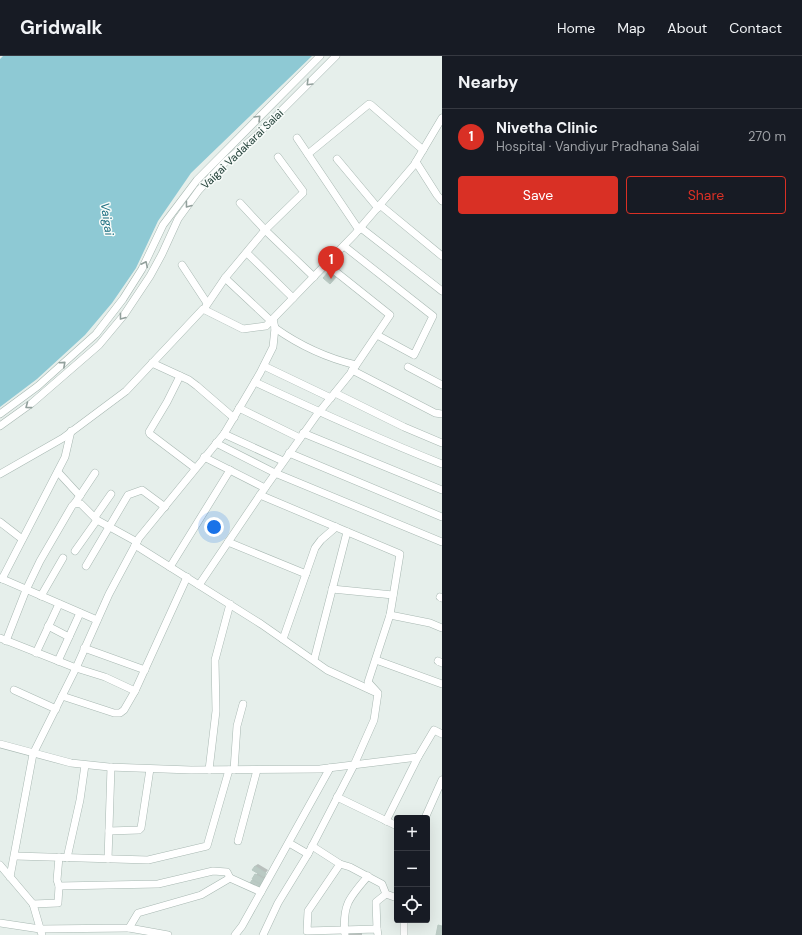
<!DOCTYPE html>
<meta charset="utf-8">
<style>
body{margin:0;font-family:"DM Sans",sans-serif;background:#242831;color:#f1f3f6}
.controls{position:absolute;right:12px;bottom:12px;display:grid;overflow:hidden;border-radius:4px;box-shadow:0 4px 16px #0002}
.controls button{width:36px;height:36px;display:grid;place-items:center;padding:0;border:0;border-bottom:1px solid #363941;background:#171b24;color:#f1f3f6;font:20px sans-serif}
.you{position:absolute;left:214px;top:471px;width:14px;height:14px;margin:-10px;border:3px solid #fff;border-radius:50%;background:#1a73e8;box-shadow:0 0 0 6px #1a73e833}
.badge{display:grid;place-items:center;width:26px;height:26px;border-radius:50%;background:#d93025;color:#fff;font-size:13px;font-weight:700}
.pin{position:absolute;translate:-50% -33px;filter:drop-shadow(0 1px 2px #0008)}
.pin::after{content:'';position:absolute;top:21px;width:14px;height:12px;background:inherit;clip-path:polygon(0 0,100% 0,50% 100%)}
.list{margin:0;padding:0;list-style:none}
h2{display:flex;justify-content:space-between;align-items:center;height:52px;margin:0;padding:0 16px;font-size:17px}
h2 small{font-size:13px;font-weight:400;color:#9ea1a6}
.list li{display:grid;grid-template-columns:26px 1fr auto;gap:12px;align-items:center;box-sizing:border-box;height:56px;padding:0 16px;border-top:1px solid #363941}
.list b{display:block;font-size:15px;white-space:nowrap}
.list p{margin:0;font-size:13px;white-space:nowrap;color:#9ea1a6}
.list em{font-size:13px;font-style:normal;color:#9ea1a6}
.actions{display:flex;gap:8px;padding:12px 16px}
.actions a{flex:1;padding:9px 0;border:1px solid #d93025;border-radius:4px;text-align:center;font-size:14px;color:#d93025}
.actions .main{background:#d93025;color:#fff}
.icon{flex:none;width:22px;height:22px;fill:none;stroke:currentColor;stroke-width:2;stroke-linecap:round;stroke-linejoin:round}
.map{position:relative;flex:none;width:442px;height:879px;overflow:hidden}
header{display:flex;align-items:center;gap:24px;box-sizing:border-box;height:56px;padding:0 20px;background:#171b24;border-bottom:1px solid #363941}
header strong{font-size:19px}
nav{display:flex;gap:22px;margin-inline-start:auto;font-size:14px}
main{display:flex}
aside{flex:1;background:#171b24}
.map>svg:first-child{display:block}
.water{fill:#8ec9d4}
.shadow{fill:#0003}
.building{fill:#bbcac4;stroke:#b8c9c2}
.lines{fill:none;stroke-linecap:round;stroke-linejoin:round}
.minor-casing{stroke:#a8b8b2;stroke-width:8}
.minor{stroke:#fff;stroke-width:7}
.oneway{stroke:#92a09c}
.labels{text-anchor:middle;stroke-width:3;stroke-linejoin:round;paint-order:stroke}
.street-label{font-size:11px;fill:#24423a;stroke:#f7fbf9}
.water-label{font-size:12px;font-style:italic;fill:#1c6f80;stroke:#f7fbf9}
</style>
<header>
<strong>Gridwalk</strong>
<nav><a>Home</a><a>Map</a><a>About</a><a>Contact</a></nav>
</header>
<main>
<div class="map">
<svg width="442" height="879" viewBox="0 0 442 879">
<rect width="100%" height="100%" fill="#e6efeb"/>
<path class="water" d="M3,0H312L191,117L158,165L136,212L112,247L85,279L37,323L0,351V3Z"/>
<g class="shadow">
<path d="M258,808L268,814L264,819L266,820L260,830L250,828L258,816L255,810Z"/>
<path d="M362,875V879H348L350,876Z"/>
</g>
<g class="building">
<path d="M330,214L337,220L330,228L323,222Z"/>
<path d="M255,810L266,817L264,821L252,814Z"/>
<path d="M255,818L264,823L261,828L252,823Z"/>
<path d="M252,824L261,829L258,834L249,829Z"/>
<path d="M438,869L442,870V879H436Z"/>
</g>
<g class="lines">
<defs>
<g id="minor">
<path d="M297,82L359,174"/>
<path d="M308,98L369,48L371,49L423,94"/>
<path d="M337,103L378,152"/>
<path d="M416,106L437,139L442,145"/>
<path d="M240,147L265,174L314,221"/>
<path d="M380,149L442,200"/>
<path d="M361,172L442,235"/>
<path d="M344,190L433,260L414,299L377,279"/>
<path d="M247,197L293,242"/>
<path d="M182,209L207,247"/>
<path d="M206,250L225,222"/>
<path d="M271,265L225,222L265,174L303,137V135L278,101"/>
<path d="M275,272C299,289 327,302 356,309"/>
<path d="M152,307L189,324L197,330L234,362"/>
<path d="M264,310L331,342"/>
<path d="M408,311L442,329"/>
<path d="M352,314L435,357L442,358"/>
<path d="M180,320L167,346L149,376L150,378L195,412"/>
<path d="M255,326C317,355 379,383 442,408"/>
<path d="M335,337L404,371L442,387"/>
<path d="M239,352L300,382"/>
<path d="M0,358L38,330L96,278L123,243L142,213L163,169L197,124L320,0"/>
<path d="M0,370L32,347L99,289L124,259L150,220L162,198L178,163L199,134L226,105L256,80L336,0"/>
<path d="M303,377L442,434"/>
<path d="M224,378L283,405"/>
<path d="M216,387L275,417L442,486"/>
<path d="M289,397L442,461"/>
<path d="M204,401L265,432"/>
<path d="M58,416L80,440"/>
<path d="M0,418L63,382L126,335L203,253L243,273L266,270L355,178L414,109L442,62"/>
<path d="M75,447L95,417"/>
<path d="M95,461L111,438"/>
<path d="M0,466L22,483"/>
<path d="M228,486L306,518"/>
<path d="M135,489L261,568L327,614L375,636"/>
<path d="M75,495L97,464"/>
<path d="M86,510L128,439L142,434L165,451"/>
<path d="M170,511L230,414"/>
<path d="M0,522L97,564"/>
<path d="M2,523L65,401L71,375"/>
<path d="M199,529L260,439"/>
<path d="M332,533L393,539"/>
<path d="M41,540L63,502"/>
<path d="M440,541L442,542"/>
<path d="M390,559L430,567L442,572"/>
<path d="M48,570L69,581"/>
<path d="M0,582L76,612L105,621L135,635"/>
<path d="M283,583L315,492L321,484L336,471"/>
<path d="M6,585L26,534L40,505L72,450L75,447L81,448L97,464L137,486"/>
<path d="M84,592L145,614"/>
<path d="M36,597L59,548"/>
<path d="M314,604L347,476"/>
<path d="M376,604L442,628"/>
<path d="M58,605L80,557"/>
<path d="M438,605L442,607"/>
<path d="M14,634L56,653"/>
<path d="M62,640L114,657H120L124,654L135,635L187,521"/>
<path d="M0,688L71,707L109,711L191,714L320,713L418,701L434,674L442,678"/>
<path d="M209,714L216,655L215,604L230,548"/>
<path d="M234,714L237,670L243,648"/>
<path d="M337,741L397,770"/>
<path d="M425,762L442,724"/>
<path d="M386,765L418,701"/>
<path d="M109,775L139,774L141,772L150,713"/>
<path d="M238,785L257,714"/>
<path d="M289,787L308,798L354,709L374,664L378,637L368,626L390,559L400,498L260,439L316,360L350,318L390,259L326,208"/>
<path d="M312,790L340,808L308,855L307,875L377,873L378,879"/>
<path d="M15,800L148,804L207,790L229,714"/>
<path d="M59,801L57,824L59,830"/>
<path d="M67,802L80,744L85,709"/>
<path d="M108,803L111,711"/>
<path d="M340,808L350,811L382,828L386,838L397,842"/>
<path d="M0,809L33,848L42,879"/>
<path d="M10,821L33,698L76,612L109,538L139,482L224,378L260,317L273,291L275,272L273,263"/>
<path d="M33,848L58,847L59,830L158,828L213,815L227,816L230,822"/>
<path d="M0,867L40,873L129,872L138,857L201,839L230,822L261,836L330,712"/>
<path d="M129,872L168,879"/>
<path d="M377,873L376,846L386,838"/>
<path d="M235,879L242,870L261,836"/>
<path d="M263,879L278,847L308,798"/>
<path d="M345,879C342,849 349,842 368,820"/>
<path d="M404,879V864"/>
</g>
</defs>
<use href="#minor" class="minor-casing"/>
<use href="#minor" class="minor"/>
</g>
<defs><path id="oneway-chevron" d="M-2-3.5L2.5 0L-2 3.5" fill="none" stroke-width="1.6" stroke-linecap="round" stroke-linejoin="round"/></defs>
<g class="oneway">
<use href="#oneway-chevron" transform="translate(309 27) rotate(135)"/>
<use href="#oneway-chevron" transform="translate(258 62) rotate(-45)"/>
<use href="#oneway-chevron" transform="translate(188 149) rotate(127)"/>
<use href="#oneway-chevron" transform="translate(145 208) rotate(-64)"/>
<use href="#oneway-chevron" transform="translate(122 261) rotate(128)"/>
<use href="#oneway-chevron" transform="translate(63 308) rotate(-42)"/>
<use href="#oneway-chevron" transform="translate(28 350) rotate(143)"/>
</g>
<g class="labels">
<g class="street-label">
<text transform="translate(242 93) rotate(-44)" y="4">Vaigai Vadakarai Salai</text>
</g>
<g class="water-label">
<text transform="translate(107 163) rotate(82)" y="4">Vaigai</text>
</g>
</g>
</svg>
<div class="controls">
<button>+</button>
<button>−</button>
<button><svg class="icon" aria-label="locate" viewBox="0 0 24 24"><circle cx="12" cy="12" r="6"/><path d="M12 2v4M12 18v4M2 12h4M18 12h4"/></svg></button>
</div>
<div class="you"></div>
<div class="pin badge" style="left:331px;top:223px">1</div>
</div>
<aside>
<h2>Nearby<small></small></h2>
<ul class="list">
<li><span class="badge">1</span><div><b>Nivetha Clinic</b><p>Hospital · Vandiyur Pradhana Salai</p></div><em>270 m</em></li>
</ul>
<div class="actions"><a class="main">Save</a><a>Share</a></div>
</aside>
</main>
